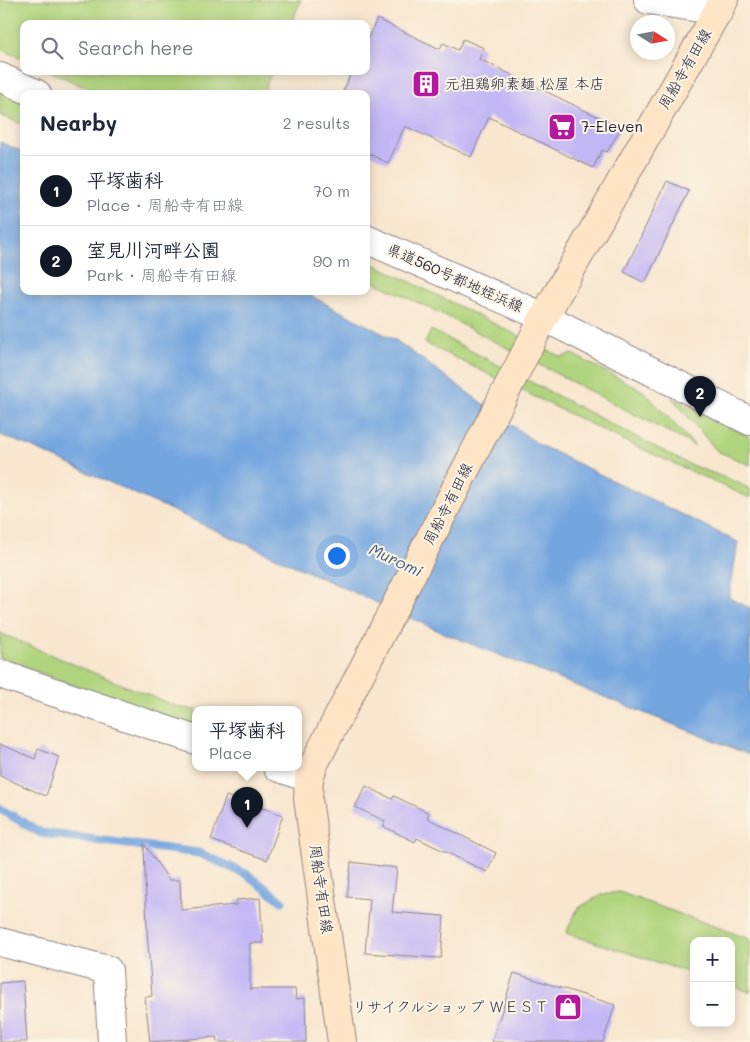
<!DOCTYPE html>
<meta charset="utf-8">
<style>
body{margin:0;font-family:Mali,"Klee One",sans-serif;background:#f6f6f7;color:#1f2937}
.controls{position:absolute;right:15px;bottom:15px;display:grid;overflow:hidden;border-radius:10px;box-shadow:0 2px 12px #0003}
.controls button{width:45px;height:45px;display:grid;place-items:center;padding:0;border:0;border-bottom:1px solid #e0e1e3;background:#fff;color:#1f2937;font:25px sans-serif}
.compass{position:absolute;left:630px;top:15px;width:45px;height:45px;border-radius:50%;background:#fff;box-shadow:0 2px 12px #0003;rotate:101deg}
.you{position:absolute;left:336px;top:555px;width:18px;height:18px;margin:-12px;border:4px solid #fff;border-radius:50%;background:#1a73e8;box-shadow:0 0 0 8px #1a73e833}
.badge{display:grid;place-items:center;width:32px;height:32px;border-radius:50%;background:#111827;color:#fff;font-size:16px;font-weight:700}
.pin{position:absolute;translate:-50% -41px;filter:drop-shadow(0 1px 2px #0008)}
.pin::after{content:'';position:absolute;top:26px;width:18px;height:15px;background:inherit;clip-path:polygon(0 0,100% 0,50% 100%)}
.popup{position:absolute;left:192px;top:706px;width:110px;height:65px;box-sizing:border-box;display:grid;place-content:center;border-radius:10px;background:#fff;filter:drop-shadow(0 1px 4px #0005);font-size:16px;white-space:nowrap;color:#747a83}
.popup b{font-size:19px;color:#1f2937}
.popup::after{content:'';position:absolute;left:50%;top:100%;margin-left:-10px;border:10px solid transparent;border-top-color:#fff}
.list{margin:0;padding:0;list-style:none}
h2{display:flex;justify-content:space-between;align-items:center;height:65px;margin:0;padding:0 20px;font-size:21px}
h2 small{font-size:16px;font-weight:400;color:#747a83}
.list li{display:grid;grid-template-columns:32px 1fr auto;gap:15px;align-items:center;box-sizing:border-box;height:70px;padding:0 20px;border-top:1px solid #e0e1e3}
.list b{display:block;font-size:19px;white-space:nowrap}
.list p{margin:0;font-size:16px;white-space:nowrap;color:#747a83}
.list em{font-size:16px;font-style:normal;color:#747a83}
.icon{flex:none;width:28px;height:28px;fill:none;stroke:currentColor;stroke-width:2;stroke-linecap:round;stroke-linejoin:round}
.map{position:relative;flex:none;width:750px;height:1042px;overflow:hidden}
.search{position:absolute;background:#fff;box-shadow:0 2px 12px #0003;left:20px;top:20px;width:350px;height:55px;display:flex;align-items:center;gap:12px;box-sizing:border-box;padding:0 18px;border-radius:10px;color:#747a83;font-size:19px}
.panel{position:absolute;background:#fff;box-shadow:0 2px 12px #0003;left:20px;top:90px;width:350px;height:205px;border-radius:10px}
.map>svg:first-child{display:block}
.green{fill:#b0d47d;stroke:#697b5c}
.water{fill:#73a5df;stroke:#4a648d}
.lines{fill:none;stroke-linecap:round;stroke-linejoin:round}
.stream{stroke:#73a5df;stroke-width:9}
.building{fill:#c2b7f5}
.minor-casing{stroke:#8d8485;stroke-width:30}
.tertiary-casing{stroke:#8d8485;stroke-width:30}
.secondary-casing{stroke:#8d8485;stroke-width:30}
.minor{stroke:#fff;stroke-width:28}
.tertiary{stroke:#fff;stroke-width:28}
.secondary{stroke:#ffe4c6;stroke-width:28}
.labels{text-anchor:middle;stroke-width:4;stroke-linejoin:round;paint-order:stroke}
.street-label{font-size:15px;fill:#22223b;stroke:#fcf5e5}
.poi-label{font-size:15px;fill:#22223b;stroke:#fcf5e5;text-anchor:start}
.water-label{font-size:16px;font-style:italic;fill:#42567d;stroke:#fcf5e5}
</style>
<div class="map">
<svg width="750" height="1042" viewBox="0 0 750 1042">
<rect width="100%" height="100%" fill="#fcf5e5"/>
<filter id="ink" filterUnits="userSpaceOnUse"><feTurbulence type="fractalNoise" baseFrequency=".02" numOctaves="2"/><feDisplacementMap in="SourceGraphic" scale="10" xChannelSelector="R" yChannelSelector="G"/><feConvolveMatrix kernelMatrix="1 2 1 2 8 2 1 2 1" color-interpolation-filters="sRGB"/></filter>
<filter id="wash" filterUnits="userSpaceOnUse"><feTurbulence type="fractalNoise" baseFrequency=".0096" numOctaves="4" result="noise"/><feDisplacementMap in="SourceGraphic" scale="20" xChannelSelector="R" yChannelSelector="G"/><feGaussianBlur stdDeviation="1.12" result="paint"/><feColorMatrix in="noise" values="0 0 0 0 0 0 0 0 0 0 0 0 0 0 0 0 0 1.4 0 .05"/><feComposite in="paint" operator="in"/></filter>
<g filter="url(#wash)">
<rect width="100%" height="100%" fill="#f8e6cf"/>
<g class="green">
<path d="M0,0H301L291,24H24V59L0,49Z"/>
<path d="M50,71H272L263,94H99Z"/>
<path d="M0,92L24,103V125L0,115Z"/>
<path d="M366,260L561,357L572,354L643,391L695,446L442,314L366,278Z"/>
<path d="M431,330L688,464L734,481L750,489V498L631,444L425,343Z"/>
<path d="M672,398L750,437V465L717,451Z"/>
<path d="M0,633L94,673L178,707L196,710V730L0,658Z"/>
<path d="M619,892L750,939V992L731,986V941H694V974L566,933L578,908L601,895Z"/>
</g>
<path class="water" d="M0,142L24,152V291H302L397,341L538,444L738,542L729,598L750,608V755L446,634L29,446L0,435Z"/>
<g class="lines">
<path class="stream" d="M0,809L41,833L199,853L248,875L282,901"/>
</g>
<g id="blocks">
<g class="building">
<path d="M377,19L440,49L443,43L458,50L463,39L484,48L479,59L621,128L607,152L602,150L593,168L489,117L471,157L405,126L388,163L366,152V94H342L352,71H366V42Z"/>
<path d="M667,181L689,191L645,283L624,272Z"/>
<path d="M0,744L35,759L38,749L59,757L46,796L0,776Z"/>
<path d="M366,786L392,799L394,796L429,813L427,818L496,853L487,872L417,838L415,842L383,826L385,821L355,807Z"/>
<path d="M226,796L283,815L267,860L211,840Z"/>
<path d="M144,844L169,880H180L181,910L236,905V900L260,898L263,943H250V989H295L296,999L305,998L306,1042H217L216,1037L150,1042L145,997L152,996L147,930Z"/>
<path d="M351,862L397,868L392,912L444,916L441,958L365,953L370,899L347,897Z"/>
<path d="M514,973L615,1005L603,1042H492Z"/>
<path d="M23,981L27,1042H0V983Z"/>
</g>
</g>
</g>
<g filter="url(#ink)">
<use href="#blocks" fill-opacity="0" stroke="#8d8485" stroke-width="1"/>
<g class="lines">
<defs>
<g id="minor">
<path d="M544,317L750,421"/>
<path d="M0,942L108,970L112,1042"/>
</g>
<g id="tertiary">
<path d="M648,0L719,11"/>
<path d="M0,77L37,94"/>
<path d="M366,239L544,317"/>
<path d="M0,674L196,740"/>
<path d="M277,767L309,778"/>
</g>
<path id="secondary" d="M342,1042L308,799L309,778L314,764L544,317L724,0"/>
</defs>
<use href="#minor" class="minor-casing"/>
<use href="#tertiary" class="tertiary-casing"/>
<use href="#secondary" class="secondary-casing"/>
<use href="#minor" class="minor"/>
<use href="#tertiary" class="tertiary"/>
<use href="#secondary" class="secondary"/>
</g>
</g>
<defs>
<symbol id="building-square" viewBox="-11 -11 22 22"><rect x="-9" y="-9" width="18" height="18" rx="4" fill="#b5179e" stroke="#fcf5e5"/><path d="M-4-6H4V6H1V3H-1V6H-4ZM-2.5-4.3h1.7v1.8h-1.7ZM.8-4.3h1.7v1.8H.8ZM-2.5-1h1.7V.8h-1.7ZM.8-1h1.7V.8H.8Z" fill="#fff"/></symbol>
<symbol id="supermarket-square" viewBox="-11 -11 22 22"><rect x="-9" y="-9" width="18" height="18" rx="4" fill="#b5179e" stroke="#fcf5e5"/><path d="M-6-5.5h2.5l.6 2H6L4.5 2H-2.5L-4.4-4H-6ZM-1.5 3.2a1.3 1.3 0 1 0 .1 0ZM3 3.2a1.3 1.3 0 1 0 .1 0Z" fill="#fff"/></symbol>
<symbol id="shop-square" viewBox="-11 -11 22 22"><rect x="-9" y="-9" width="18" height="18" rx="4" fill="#b5179e" stroke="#fcf5e5"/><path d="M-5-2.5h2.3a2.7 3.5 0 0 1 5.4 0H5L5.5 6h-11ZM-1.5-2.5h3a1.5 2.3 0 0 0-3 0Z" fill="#fff"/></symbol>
</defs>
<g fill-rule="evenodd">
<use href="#building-square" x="410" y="68" width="32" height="32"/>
<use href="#supermarket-square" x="546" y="111" width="32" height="32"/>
<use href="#shop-square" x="552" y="991" width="32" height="32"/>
</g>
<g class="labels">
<g class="street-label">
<text transform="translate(685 69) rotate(-60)" y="5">周船寺有田線</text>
<text transform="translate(455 278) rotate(24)" y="5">県道560号都地姪浜線</text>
<text transform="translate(448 504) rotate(-63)" y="5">周船寺有田線</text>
<text transform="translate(321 889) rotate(82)" y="5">周船寺有田線</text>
</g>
<g class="poi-label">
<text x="445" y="89">元祖鶏卵素麺 松屋 本店</text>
<text x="581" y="132">7-Eleven</text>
<text x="549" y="1012" text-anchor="end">リサイクルショップ ＷＥＳＴ</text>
</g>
<g class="water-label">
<text transform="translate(396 560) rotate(25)" y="6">Muromi</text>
</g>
</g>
</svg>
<div class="controls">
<button>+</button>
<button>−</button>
</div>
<svg class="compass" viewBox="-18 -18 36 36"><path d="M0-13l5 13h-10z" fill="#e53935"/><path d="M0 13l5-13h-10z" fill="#747a83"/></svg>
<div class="you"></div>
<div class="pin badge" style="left:247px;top:828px">1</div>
<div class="popup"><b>平塚歯科</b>Place</div>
<div class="pin badge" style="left:700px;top:417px">2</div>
<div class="search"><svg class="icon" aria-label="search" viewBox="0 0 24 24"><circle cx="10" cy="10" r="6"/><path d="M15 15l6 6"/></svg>Search here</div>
<section class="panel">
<h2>Nearby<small>2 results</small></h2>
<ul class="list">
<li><span class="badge">1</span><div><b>平塚歯科</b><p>Place · 周船寺有田線</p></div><em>70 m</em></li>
<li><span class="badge">2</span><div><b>室見川河畔公園</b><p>Park · 周船寺有田線</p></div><em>90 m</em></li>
</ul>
</section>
</div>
